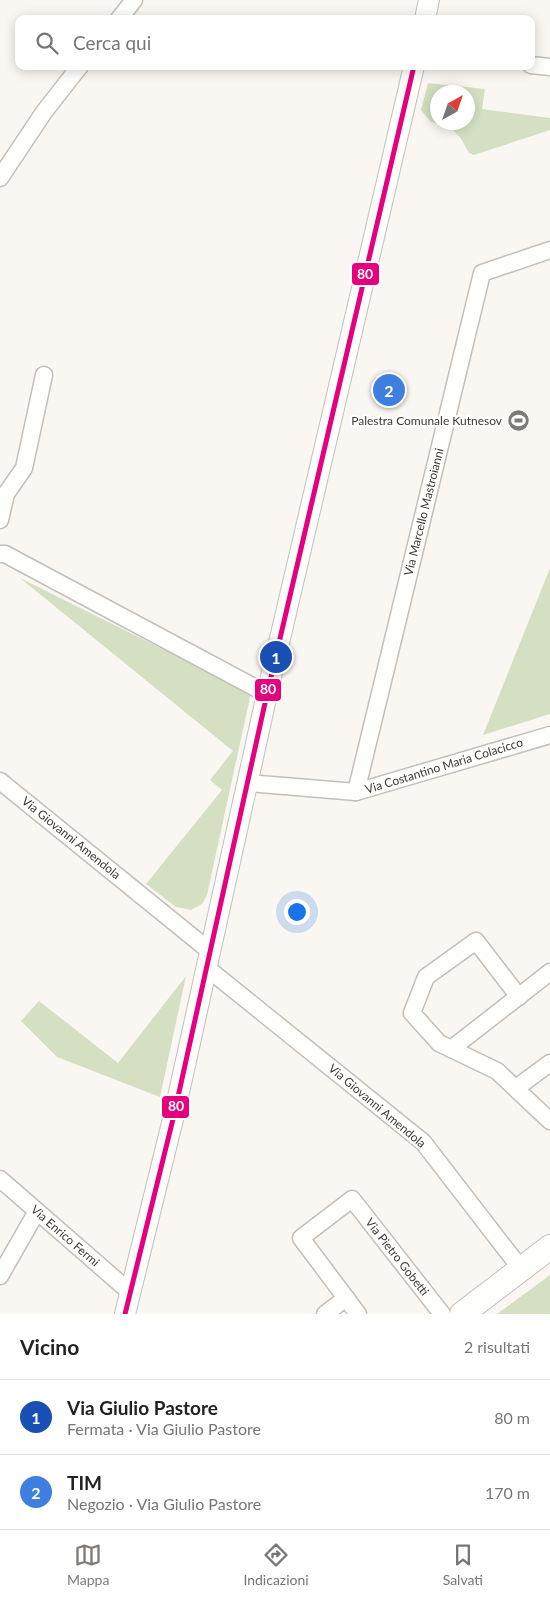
<!DOCTYPE html>
<html lang="it">
<meta charset="utf-8">
<style>
body{margin:0;font-family:Lato,sans-serif;background:#f2f2f2;color:#222}
.compass{position:absolute;left:430px;top:85px;width:45px;height:45px;border-radius:50%;background:#fff;box-shadow:0 2px 12px #0003;rotate:40deg}
.you{position:absolute;left:296px;top:911px;width:18px;height:18px;margin:-12px;border:4px solid #fff;border-radius:50%;background:#1a73e8;box-shadow:0 0 0 8px #1a73e833}
.badge{display:grid;place-items:center;width:32px;height:32px;border-radius:50%;background:#807a76;color:#fff;font-size:16px;font-weight:700}
.pin{position:absolute;translate:-50% -50%;border:2px solid #fff;box-shadow:0 1px 5px #0006}
.list{margin:0;padding:0;list-style:none}
h2{display:flex;justify-content:space-between;align-items:center;height:65px;margin:0;padding:0 20px;font-size:21px}
h2 small{font-size:16px;font-weight:400;color:#767676}
.list li{display:grid;grid-template-columns:32px 1fr auto;gap:15px;align-items:center;box-sizing:border-box;height:75px;padding:0 20px;border-top:1px solid #e0e0e0}
.list b{display:block;font-size:19px;white-space:nowrap}
.list p{margin:0;font-size:16px;white-space:nowrap;color:#767676}
.list em{font-size:16px;font-style:normal;color:#767676}
.icon{flex:none;width:28px;height:28px;fill:none;stroke:currentColor;stroke-width:2;stroke-linecap:round;stroke-linejoin:round}
.map{position:relative;flex:none;width:550px;height:1314px;overflow:hidden}
.search{position:absolute;background:#fff;box-shadow:0 2px 12px #0003;left:15px;right:15px;top:15px;height:55px;display:flex;align-items:center;gap:12px;box-sizing:border-box;padding:0 18px;border-radius:10px;color:#767676;font-size:19px}
.sheet{height:215px;background:#fff}
nav{display:flex;justify-content:space-around;align-items:center;box-sizing:border-box;height:70px;border-top:1px solid #e0e0e0;background:#fff;font-size:14px;color:#767676}
nav a{display:grid;justify-items:center;gap:2px}
nav .on{color:#807a76}
.map>svg:first-child{display:block}
.green{fill:#d5e0c2;fill-rule:evenodd}
.lines{fill:none;stroke-linecap:round;stroke-linejoin:round}
.minor-casing{stroke:#c3bfbb;stroke-width:19}
.tertiary-casing{stroke:#c3bfbb;stroke-width:22}
.secondary-casing{stroke:#c3bfbb;stroke-width:26}
.minor{stroke:#fefefd;stroke-width:16}
.tertiary{stroke:#fefefd;stroke-width:20}
.secondary{stroke:#fefefd;stroke-width:24}
.bus-1-casing{stroke:#fff;stroke-width:9}
.bus-1{stroke:#e5007d;stroke-width:5}
.labels{text-anchor:middle;stroke-width:5;stroke-linejoin:round;paint-order:stroke}
.poi-label{font-size:12px;fill:#3e3834;stroke:#fff;text-anchor:end}
.street-label{font-size:12px;fill:#3e3834;stroke:#fff}
.line-badge{stroke:#fff;stroke-width:2}
.badge-label{font-size:14px;text-anchor:middle;font-weight:bold;fill:#fff}
</style>
<div class="map">
<svg width="550" height="1314" viewBox="0 0 550 1314">
<rect width="100%" height="100%" fill="#faf6f2"/>
<g class="green">
<path d="M428,83L485,89L482,109L550,118V130L474,155L469,153L460,137L448,126L431,122L421,110ZM468,92V122H438V92Z"/>
<path d="M550,568V714L483,735Z"/>
<path d="M20,578L251,693L207,895L202,904L191,910L176,907L146,884L222,790L210,780L233,751Z"/>
<path d="M186,976L160,1097L57,1057L21,1021L39,1001L118,1063Z"/>
<path d="M550,1275V1314H497Z"/>
</g>
<g class="lines">
<defs>
<g id="minor">
<path d="M119,19L134,0"/>
<path d="M531,65L550,67"/>
<path d="M0,178L44,112L80,66"/>
<path d="M0,520L6,494L24,468L44,375"/>
<path d="M0,554H5L267,694"/>
<path d="M0,781L211,952"/>
<path d="M248,783L356,792L550,735"/>
<path d="M356,792L482,273L550,250"/>
<path d="M207,968L423,1142L521,1269"/>
<path d="M519,997L476,941L426,977L412,1013L439,1043L497,1071L550,1121"/>
<path d="M451,1049L550,972"/>
<path d="M516,1088L550,1063"/>
<path d="M0,1179L131,1293"/>
<path d="M0,1276L37,1211"/>
<path d="M325,1314L346,1298"/>
<path d="M358,1314L301,1238L352,1199L442,1314"/>
</g>
<g id="tertiary">
<path d="M425,19L429,0"/>
<path d="M125,1314L174,1115L267,694L414,66"/>
</g>
<path id="secondary" d="M462,1314L550,1247"/>
</defs>
<use href="#minor" class="minor-casing"/>
<use href="#tertiary" class="tertiary-casing"/>
<use href="#secondary" class="secondary-casing"/>
<use href="#minor" class="minor"/>
<use href="#tertiary" class="tertiary"/>
<use href="#secondary" class="secondary"/>
<defs>
<path id="bus-1" d="M125,1314L174,1115L267,694L414,66"/>
</defs>
<use href="#bus-1" class="bus-1-casing"/>
<use href="#bus-1" class="bus-1"/>
</g>
<defs>
<symbol id="stadium-disc" viewBox="-11 -11 22 22"><circle r="9.5" fill="#807a76" stroke="#fff"/><path d="M0-5a6.5 5 0 1 0 0 10a6.5 5 0 1 0 0-10ZM-3.5-1.8h7v3.6h-7Z" fill="#fff"/></symbol>
</defs>
<g fill-rule="evenodd">
<use href="#stadium-disc" x="506" y="408" width="25" height="25"/>
</g>
<g class="labels">
<g class="poi-label">
<text x="502" y="425">Palestra Comunale Kutnesov</text>
</g>
<g class="street-label">
<text transform="translate(424 512) rotate(-76)" y="4">Via Marcello Mastroianni</text>
<text transform="translate(444 766) rotate(-17)" y="4">Via Costantino Maria Colacicco</text>
<text transform="translate(71 838) rotate(39)" y="4">Via Giovanni Amendola</text>
<text transform="translate(377 1106) rotate(40)" y="4">Via Giovanni Amendola</text>
<text transform="translate(65 1236) rotate(41)" y="4">Via Enrico Fermi</text>
<text transform="translate(397 1257) rotate(52)" y="4">Via Pietro Gobetti</text>
</g>
</g>
<g class="line-badge">
<rect x="351" y="262" width="29" height="24" rx="5" fill="#e5007d"/>
<rect x="254" y="678" width="28" height="24" rx="5" fill="#e5007d"/>
<rect x="161" y="1095" width="29" height="24" rx="5" fill="#e5007d"/>
</g>
<g class="badge-label">
<text x="365" y="279">80</text>
<text x="268" y="694">80</text>
<text x="176" y="1111">80</text>
</g>
</svg>
<svg class="compass" viewBox="-18 -18 36 36"><path d="M0-13l5 13h-10z" fill="#e53935"/><path d="M0 13l5-13h-10z" fill="#767676"/></svg>
<div class="you"></div>
<div class="pin badge" style="left:276px;top:657px;background:#1a4fb4">1</div>
<div class="pin badge" style="left:389px;top:390px;background:#3f7fe0">2</div>
<div class="search"><svg class="icon" aria-label="search" viewBox="0 0 24 24"><circle cx="10" cy="10" r="6"/><path d="M15 15l6 6"/></svg>Cerca qui</div>
</div>
<section class="sheet">
<h2>Vicino<small>2 risultati</small></h2>
<ul class="list">
<li><span class="badge" style="background:#1a4fb4">1</span><div><b>Via Giulio Pastore</b><p>Fermata · Via Giulio Pastore</p></div><em>80 m</em></li>
<li><span class="badge" style="background:#3f7fe0">2</span><div><b>TIM</b><p>Negozio · Via Giulio Pastore</p></div><em>170 m</em></li>
</ul>
</section>
<nav>
<a class="on"><svg class="icon" aria-label="map" viewBox="0 0 24 24"><path d="M3 6l6-2 6 2 6-2v14l-6 2-6-2-6 2zM9 4v14M15 6v14"/></svg>Mappa</a>
<a><svg class="icon" aria-label="directions" viewBox="0 0 24 24"><path d="M12 3l9 9-9 9-9-9zM9 14v-3h6M13 9l2 2-2 2"/></svg>Indicazioni</a>
<a><svg class="icon" aria-label="saved" viewBox="0 0 24 24"><path d="M7 4h10v16l-5-4-5 4z"/></svg>Salvati</a>
</nav>
